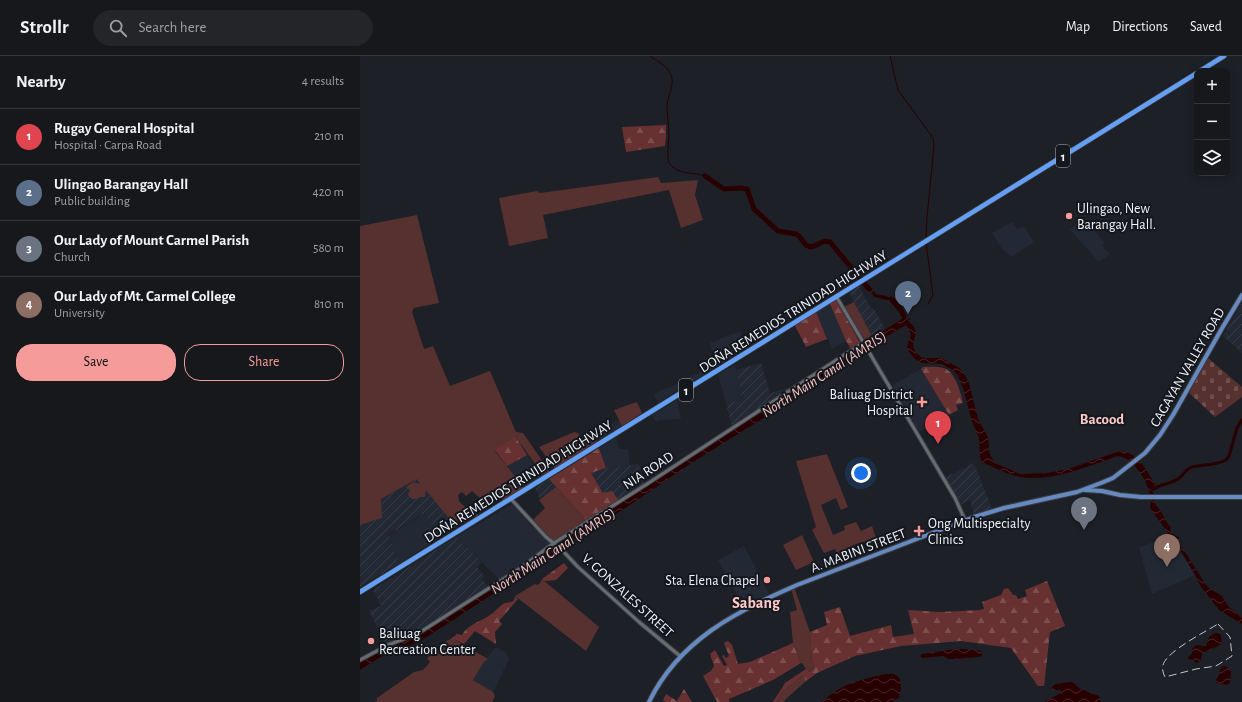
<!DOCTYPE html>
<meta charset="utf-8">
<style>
body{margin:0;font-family:"Alegreya Sans",sans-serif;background:#232529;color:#f1f3f6}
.controls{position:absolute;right:12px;top:12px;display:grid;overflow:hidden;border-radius:8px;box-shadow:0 2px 10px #0003}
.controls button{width:36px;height:36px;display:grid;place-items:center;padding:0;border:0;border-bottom:1px solid #35373b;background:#16181c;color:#f1f3f6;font:20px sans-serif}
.you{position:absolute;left:501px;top:417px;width:14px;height:14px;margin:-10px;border:3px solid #fff;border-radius:50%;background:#1a73e8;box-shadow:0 0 0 6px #1a73e833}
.badge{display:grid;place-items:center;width:26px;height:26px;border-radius:50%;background:#f59b99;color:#fff;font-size:13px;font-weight:700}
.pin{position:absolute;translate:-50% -33px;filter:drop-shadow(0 1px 2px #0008)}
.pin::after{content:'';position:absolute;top:21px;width:14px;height:12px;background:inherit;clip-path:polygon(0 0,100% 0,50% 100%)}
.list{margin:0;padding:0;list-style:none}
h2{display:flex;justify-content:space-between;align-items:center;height:52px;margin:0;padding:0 16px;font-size:17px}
h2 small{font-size:13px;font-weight:400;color:#9ea0a3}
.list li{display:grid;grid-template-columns:26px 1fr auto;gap:12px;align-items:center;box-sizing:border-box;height:56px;padding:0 16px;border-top:1px solid #35373b}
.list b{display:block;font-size:15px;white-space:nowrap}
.list p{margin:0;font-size:13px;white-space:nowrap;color:#9ea0a3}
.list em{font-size:13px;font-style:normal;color:#9ea0a3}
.actions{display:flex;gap:8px;padding:12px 16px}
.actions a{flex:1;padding:9px 0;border:1px solid #f59b99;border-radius:16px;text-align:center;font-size:14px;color:#f59b99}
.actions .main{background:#f59b99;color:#111}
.icon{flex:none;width:22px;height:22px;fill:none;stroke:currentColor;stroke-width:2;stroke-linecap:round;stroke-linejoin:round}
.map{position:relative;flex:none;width:882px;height:646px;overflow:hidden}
header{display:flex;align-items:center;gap:24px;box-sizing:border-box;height:56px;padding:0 20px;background:#16181c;border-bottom:1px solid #35373b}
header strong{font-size:19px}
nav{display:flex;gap:22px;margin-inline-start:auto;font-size:14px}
.search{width:280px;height:36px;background:#232529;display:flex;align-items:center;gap:10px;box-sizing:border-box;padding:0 14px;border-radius:22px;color:#9ea0a3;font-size:15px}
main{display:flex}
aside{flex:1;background:#16181c}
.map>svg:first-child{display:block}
.built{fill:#222934}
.industrial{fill:url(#industrial-furrows)}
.green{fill:#573030}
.forest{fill:url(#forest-firs)}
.cemetery{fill:url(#cemetery-stones)}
.water{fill:url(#water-waves)}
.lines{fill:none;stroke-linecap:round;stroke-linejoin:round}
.stream{stroke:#290002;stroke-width:1}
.canal{stroke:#290002;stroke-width:3}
.river{stroke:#290002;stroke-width:5}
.minor-casing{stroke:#3a3d42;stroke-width:5}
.major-casing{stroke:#3a3d42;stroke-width:6}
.highway-casing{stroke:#3a3d42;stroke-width:6}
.minor{stroke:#676b72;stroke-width:3}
.major{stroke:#668ac0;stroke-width:4}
.highway{stroke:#659ff4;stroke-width:4.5}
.rail{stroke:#c2c5c9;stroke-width:1;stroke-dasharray:8 4;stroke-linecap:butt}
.poi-dot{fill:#f59b99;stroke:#14171d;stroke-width:1.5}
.labels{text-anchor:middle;stroke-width:4;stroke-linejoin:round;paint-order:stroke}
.shield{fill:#14171d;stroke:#aeb1b6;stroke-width:1}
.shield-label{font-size:13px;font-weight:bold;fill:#f0f3f7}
.poi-label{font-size:14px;fill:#f0f3f7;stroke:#14171d;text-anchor:start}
.street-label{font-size:14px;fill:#f0f3f7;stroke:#14171d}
.water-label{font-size:15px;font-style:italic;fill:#fbc3c0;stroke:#14171d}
.neighbourhood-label{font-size:15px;font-weight:bold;fill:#ffcac8;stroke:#14171d}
.quarter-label{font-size:16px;font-weight:bold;fill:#ffcac8;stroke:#14171d}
</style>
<header>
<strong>Strollr</strong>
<div class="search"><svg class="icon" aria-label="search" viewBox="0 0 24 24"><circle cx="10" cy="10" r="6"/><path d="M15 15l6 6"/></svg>Search here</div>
<nav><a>Map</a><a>Directions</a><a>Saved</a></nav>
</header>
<main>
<aside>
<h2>Nearby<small>4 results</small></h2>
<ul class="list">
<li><span class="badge" style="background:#e0444e">1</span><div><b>Rugay General Hospital</b><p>Hospital · Carpa Road</p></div><em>210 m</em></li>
<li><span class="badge" style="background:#5c6f8a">2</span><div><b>Ulingao Barangay Hall</b><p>Public building</p></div><em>420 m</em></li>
<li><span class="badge" style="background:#6b7280">3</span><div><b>Our Lady of Mount Carmel Parish</b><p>Church</p></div><em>580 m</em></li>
<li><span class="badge" style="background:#8d6e63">4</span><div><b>Our Lady of Mt. Carmel College</b><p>University</p></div><em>810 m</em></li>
</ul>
<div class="actions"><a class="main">Save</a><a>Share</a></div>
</aside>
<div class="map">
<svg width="882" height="646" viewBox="0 0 882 646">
<defs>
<pattern id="industrial-furrows" width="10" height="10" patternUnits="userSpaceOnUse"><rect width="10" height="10" fill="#222934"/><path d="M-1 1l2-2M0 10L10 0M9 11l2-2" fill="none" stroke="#383e48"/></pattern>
<pattern id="forest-firs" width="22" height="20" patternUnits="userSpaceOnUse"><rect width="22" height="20" fill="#683131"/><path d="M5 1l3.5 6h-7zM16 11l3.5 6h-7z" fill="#7e4f50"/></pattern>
<pattern id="cemetery-stones" width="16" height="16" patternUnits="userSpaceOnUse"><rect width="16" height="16" fill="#573030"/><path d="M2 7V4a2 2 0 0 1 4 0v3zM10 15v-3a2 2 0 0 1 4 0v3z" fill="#6f4e4f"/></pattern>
<pattern id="water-waves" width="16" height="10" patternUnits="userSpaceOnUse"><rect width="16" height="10" fill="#290002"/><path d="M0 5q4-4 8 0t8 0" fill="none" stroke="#482628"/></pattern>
</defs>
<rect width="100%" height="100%" fill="#1d2026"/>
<g class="built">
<path d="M725,163L745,187L742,190L750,198L739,206L710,173Z"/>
<path d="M652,166L657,173L664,171L674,186L652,201L642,193L632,177Z"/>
<path d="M470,248L486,285L472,293L456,256Z"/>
<path d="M380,275L385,293L329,328L327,322L344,315L342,311L355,306L350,287Z"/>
<path d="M375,309L382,344L366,347L358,318Z"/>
<path d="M561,313L589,359L559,376L532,329Z"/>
<path d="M323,325L325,330L298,347L294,338Z"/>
<path d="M317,344L321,363L300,364L296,366L292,359Z"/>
<path d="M259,364L262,370L237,385L232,377Z"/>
<path d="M256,381L259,393H268L270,409L246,412L239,392Z"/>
<path d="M167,399L184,420L164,432L147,410Z"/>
<path d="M152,448L171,470L192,488L140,524L96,481Z"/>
<path d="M64,457L79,482L40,507L39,506L28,480Z"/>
<path d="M811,480L835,519L792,538L779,491Z"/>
<path d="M384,490L409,538L384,552L358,504Z"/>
<path d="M136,591L145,596L149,603L133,636L113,624L124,606Z"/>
</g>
<g class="industrial">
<path d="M499,230L511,253L513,252L525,272L512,280L489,236Z"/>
<path d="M882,247V297L863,280Z"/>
<path d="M401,307L410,337L432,331L372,371L366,347L382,344L376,314Z"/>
<path d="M614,407L632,453L614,459L610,444L600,449L586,421Z"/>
<path d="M279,408L284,430L259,445L243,437L231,417L246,412Z"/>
<path d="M57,423L96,471L79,482L64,457L28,479L39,506L40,507L0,531V469L22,462L21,443Z"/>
<path d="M189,423L196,431L180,443L175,432Z"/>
<path d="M96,481L122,506L117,511L125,520L122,523L128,530L57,576L26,588L9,555L21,550L13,534Z"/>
</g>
<g class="green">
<path d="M298,121L301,127L338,124L335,139L343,164L321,172L309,134L183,159L188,182L149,190L139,142L177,135L180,137Z"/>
<path d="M57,159L79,247L54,252L52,256L64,293L73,290L90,330L130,315L156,376L163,377L190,416L184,420L155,380L135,395L164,432L143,445L137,434L121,443L112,435L106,440L102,436L98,439L99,445L110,456L113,455L118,459L96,471L64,432L66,435L65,441H60L56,443H52L48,439L50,434L46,431L53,426L60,428L57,423L21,443L22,462L0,469V170Z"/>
<path d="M494,246L512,280L505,284L484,251Z"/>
<path d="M277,346L282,357L262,370L254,354Z"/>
<path d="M214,376L218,377L223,387L232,383L235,385L236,383L237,385L195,413L179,391Z"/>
<path d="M467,398L488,451L481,454L476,442L461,449L473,479L485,474L484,470L496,466L501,475L512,470L516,482L493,489L494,493L478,499L475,493L464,497L452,474L456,471L436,405Z"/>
<path d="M196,431L227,465L195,486L180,473L172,465L185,452L179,444Z"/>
<path d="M442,479L454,506L436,514L423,489Z"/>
<path d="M182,523L239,571L226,595L155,540L175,528L177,529L180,527Z"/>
<path d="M434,531L450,576L452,605L454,612L448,616L442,607H441L433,587L430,556L437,554L431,533Z"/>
<path d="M92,582L128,603L124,606L113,624L133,636L135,640L132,646H14L17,645V642L54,616L63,614L70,606L67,602L71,599V598L81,590V588Z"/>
<path d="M442,620L446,625L426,643L424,646H416L422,636Z"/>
</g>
<g class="forest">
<path d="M306,69V81L305,90L266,96L262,71Z"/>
<path d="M476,244L499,285L501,286L491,293L486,285L470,248Z"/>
<path d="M456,256L467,283L446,291L435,270Z"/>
<path d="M563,311C570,311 579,310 586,313C595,317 601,337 603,347L596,349L598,354L589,359L561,313Z"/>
<path d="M155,380L167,399L147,410L135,394Z"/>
<path d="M239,392L246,412L231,417L243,437L252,435L259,445L227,465L189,423Z"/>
<path d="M204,507L208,512L196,524L185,525L182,523Z"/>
<path d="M687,525L705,570L690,576L684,630H678L651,592L601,585L541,590L495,600L457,617L446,625L442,620L422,636L416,646H413L425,627L446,613L449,616L454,612L452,605L450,576L467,569L464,556L480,551L490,580L531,569L533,581L554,578L548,554L581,556L619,554L624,553L622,546L641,539L644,533L648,532L653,539H656L658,543L667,540L665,534Z"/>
<path d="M155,540L158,543L139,565L142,568L135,576L136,588L115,575L104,588L92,582L97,578L102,579C108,568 120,566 130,559C135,556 140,549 145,547C150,546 151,547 154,544Z"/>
<path d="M368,585L372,589L378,608L390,606L433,587L441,607L413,624L369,643V646H357L343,620L351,615L354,610L350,598L355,594L364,610L367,609L362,600L364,599L366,602L369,600L364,587Z"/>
<path d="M324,633L332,646H306L303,644L306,638L317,645Z"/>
</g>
<path class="cemetery" d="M848,302L882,331V341L855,361L829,337Z"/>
<g class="water">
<path d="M507,227L516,238L526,240L533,244L545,261L554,271L556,276L553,290L555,296L561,301L565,302H581L599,312L603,316L609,327L618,363L628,381L630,399L635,407L660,418L687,417L708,413L760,395C779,397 786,414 795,428C794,432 793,434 793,438C792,446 798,451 802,457C805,462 806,467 811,471L810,474L813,479L819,481L820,490L827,499L844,526L849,532L862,540L868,550L882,562V568L859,554L840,529L835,519L819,492L790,452C795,435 776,402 758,400C731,409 699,423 671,422C654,422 637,413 622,406L620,401L619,382L612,366L604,335L598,320L594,315L582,308L562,307L555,303L549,296L547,291L551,278L546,269L505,293L453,329L433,340L407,360L333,406L264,453L215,482L211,487L70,579L57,587L41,592L22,600L0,614V606L34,587L55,581L94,557L200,485L543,262L542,260L530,245L515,241L504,229Z"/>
<path d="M855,577H859L861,580L862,587C859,589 857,591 854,592C847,596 841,594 841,605L836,607L833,604L828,603V601L832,598V593C836,587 840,590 846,590L849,581Z"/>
<path d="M595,593H604L621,595L622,596V600L618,601L594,603H588L583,600L562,602L560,600L562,598Z"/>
<path d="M864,610L867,611L871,615L870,627L867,629L856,627L855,625L859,619L860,613Z"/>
<path d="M526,618C529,618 533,617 536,619C543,623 541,635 539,642L531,646H462C465,643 468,640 472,638C483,628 510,621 526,618Z"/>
<path d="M711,626L714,627L719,632L739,640L741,646H684L701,637V634H691V632L694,629L700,627Z"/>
</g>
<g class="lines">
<g class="stream">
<path d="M290,0C296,4 305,9 309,15C317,27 307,39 307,51C307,60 309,70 309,79C309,86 307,93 308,100C308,104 309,109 313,111C321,119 335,116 345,120"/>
<path d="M530,0L538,34L573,82L574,90L567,161L566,183"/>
<path d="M566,186L573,239L568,248"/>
<path d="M547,264L550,263"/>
</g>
<path class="canal" d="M792,434C800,428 810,428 818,423C824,419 825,413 832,411C844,408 855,410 866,404L869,400L877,372L882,364"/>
<g class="river">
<path d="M345,120L364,133L381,132L387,133L394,153L418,175L436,178L439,180L446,189L450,191L454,190L465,185L470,186L509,233"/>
<path d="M531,243L539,251L544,260"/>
</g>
<defs>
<g id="minor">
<path d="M476,240L595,442L605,464"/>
<path d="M151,443L186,481L202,494L218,511L279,566L320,600"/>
<path d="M0,604L28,589L52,580L62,575L159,513L194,487L287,428L504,286"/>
</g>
<g id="major">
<path d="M725,434L742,435L760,439L781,441H882"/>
<path d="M289,646C319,584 377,555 437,529L614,461L644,452L717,436L741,427L753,422L785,397L800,379L813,359L861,274L882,239"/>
</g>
<g id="highway">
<path d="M840,15L864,0"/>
<path d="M0,536L837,17"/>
</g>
</defs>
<use href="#minor" class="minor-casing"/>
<use href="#major" class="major-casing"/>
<use href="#highway" class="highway-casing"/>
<use href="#minor" class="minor"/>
<use href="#major" class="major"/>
<use href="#highway" class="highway"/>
<path class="rail" d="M858,568L870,581L872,600L856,610L836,613L805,621C803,617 802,613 803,609C807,595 845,576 858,568Z"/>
</g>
<g class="poi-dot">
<circle cx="709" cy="160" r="4"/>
<path d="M560 340h4v4h4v4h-4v4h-4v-4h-4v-4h4z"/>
<path d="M557 469h4v4h4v4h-4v4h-4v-4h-4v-4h4z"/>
<circle cx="407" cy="524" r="4"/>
<circle cx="11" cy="585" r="4"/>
</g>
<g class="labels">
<g class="shield">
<rect x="696" y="89" width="14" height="22" rx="3"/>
<rect x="319" y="323" width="14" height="22" rx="3"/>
</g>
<g class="shield-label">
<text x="703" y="105">1</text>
<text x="326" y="339">1</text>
</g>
<g class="poi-label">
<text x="717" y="157">Ulingao, New<tspan x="717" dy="16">Barangay Hall.</tspan></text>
<text x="553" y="343" text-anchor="end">Baliuag District<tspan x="553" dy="16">Hospital</tspan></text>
<text x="568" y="472">Ong Multispecialty<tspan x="568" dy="16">Clinics</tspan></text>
<text x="399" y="529" text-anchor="end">Sta. Elena Chapel</text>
<text x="19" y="582">Baliuag<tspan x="19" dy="16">Recreation Center</tspan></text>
</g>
<g class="street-label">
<text transform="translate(433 255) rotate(-32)" y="5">DOÑA REMEDIOS TRINIDAD HIGHWAY</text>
<text transform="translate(827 311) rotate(-60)" y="5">CAGAYAN VALLEY ROAD</text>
<text transform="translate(288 414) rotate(-33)" y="5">NIA ROAD</text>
<text transform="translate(158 425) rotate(-32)" y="5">DOÑA REMEDIOS TRINIDAD HIGHWAY</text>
<text transform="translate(498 494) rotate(-21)" y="5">A. MABINI STREET</text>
<text transform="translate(268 539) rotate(42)" y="5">V. GONZALES STREET</text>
</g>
<g class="water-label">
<text transform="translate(464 318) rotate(-33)" y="5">North Main Canal (AMRIS)</text>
<text transform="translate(193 495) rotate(-33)" y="5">North Main Canal (AMRIS)</text>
</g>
<g class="neighbourhood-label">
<text x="742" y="368">Bacood</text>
</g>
<g class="quarter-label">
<text x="396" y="552">Sabang</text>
</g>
</g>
</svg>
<div class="controls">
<button>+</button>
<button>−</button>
<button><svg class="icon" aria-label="layers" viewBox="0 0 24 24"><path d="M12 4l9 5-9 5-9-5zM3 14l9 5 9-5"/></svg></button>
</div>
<div class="you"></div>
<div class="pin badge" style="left:578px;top:388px;background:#e0444e">1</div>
<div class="pin badge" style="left:548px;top:258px;background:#5c6f8a">2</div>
<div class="pin badge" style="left:724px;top:474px;background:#6b7280">3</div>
<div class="pin badge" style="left:807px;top:511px;background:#8d6e63">4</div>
</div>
</main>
